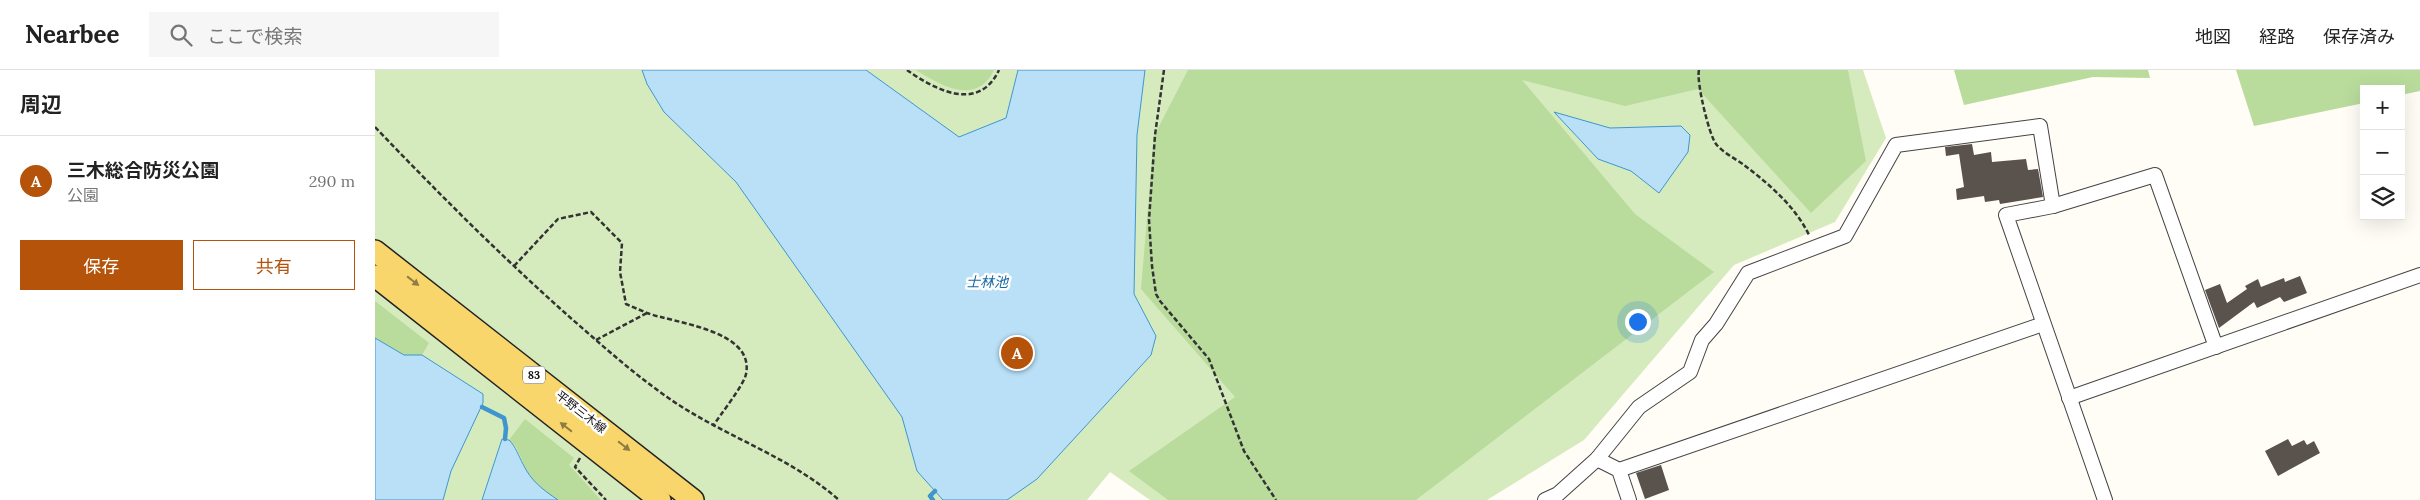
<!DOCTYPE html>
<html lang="ja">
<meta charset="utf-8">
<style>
body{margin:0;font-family:Lora,"Noto Sans JP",serif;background:#f6f6f6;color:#222}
.controls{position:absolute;right:15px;top:15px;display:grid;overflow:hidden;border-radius:0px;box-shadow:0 5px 20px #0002}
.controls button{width:45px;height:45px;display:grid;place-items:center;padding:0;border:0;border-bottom:1px solid #e0e0e0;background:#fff;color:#222;font:25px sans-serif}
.you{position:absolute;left:1262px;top:251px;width:18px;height:18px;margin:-12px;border:4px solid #fff;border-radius:50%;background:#1a73e8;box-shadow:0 0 0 8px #1a73e833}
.badge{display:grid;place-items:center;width:32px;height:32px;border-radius:50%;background:#b45309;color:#fff;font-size:16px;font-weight:700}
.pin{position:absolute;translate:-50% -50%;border:2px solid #fff;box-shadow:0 1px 5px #0006}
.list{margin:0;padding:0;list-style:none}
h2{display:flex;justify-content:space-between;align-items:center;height:65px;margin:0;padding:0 20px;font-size:21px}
h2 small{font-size:16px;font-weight:400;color:#767676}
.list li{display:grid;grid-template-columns:32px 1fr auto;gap:15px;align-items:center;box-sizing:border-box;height:90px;padding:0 20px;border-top:1px solid #e0e0e0}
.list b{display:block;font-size:19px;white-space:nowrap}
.list p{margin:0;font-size:16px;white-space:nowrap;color:#767676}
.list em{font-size:16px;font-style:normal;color:#767676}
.actions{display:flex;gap:10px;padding:15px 20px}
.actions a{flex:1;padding:11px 0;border:1px solid #b45309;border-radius:0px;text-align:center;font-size:18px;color:#b45309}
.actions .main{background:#b45309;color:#fff}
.icon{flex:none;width:28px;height:28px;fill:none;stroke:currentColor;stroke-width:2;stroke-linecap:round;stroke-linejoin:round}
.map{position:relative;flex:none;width:2045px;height:430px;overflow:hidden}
header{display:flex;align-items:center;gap:30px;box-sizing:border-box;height:70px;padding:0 25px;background:#fff;border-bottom:1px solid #e0e0e0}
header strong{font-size:24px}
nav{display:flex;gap:28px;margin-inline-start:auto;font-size:18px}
.search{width:350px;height:45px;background:#f6f6f6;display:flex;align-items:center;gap:12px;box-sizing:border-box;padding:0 18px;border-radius:0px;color:#767676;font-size:19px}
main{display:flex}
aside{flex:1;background:#fff}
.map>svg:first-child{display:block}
.green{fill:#d5ebbd}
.forest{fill:#b9dc9c}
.water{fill:#b9e0f7;stroke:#3f96cf}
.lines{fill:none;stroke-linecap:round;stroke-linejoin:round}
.stream{stroke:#3f96cf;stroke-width:4.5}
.building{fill:#5a524d}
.minor-casing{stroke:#444;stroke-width:16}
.primary-casing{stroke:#222;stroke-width:24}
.path{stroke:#333;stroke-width:2.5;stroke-dasharray:5 2.5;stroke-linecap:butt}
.minor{stroke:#fff;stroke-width:14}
.primary{stroke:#f9d66b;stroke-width:21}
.oneway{fill:#917d42}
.labels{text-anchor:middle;stroke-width:5;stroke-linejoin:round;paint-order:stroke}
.shield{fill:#fff;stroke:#585858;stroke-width:1}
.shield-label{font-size:11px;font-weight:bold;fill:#111}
.street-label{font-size:12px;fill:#111;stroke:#fff}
.water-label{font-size:14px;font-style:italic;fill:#1768a6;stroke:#fff}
</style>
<header>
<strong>Nearbee</strong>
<div class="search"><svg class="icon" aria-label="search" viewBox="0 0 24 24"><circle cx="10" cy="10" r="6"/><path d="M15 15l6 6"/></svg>ここで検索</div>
<nav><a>地図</a><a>経路</a><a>保存済み</a></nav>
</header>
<main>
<aside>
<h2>周辺<small></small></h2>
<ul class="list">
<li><span class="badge">A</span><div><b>三木総合防災公園</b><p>公園</p></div><em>290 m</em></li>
</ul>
<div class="actions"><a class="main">保存</a><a>共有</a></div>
</aside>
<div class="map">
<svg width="2045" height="430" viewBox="0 0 2045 430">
<rect width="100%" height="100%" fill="#fffdf5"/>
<path class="green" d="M0,0H1488L1511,68L1460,152L1359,195L1209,370L1112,430H775L735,402L712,430H0Z"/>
<g class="forest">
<path d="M541,0H619C601,37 565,15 541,0Z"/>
<path d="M813,0H1473L1491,91L1436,143L1323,19L1250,36L1147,10L1260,144L1339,202L1041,430H793L754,401L860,327L766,219L779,66Z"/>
<path d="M1579,0H1773L1775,8L1718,7L1589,35Z"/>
<path d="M1861,0H2045V21L2026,25V19H1989V33L1879,56Z"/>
<path d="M0,231L54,273L47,285H29L0,268Z"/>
<path d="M150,349L199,388L194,395L226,430H183L165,419L154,405L141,377L134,370Z"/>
</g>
<g class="water">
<path d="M267,0H491L584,67L631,48L643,0H770L762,65L759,224L781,266L776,285L662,409L632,430H568L542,401L527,347L361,112L289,42L272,14Z"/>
<path d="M1179,42L1235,58L1306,56L1315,65L1313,82L1284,123L1256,101L1223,89Z"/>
<path d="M0,268L29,285H47L108,324V333L76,401L68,430H0Z"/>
<path d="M127,369L134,370C141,377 143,385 148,394C156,411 167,419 183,430H107Z"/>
</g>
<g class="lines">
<g class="stream">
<path d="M107,337L129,348L131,358L130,369"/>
<path d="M558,430L555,426L560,421"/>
</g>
</g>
<g class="building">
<path d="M1597,74L1599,85L1616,82L1617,92L1651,89L1653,100L1663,99L1668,127L1625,134L1624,130L1610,132L1609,126L1582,130L1581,119L1589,117L1584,84L1571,86L1570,77Z"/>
<path d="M1925,206L1932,223L1909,232L1905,227L1882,238L1879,232L1844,258L1830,220L1845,214L1852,233L1872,219L1870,216L1883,209L1886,217L1909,208L1910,212Z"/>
<path d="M1913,369L1917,376L1929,370L1932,375L1939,371L1945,383L1903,406L1890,381Z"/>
<path d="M1286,395L1294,420L1270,429L1261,403Z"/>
</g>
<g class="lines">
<defs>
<g id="minor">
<path d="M1694,328L2045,205"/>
<path d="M1222,389L1244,400L1254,430"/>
<path d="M1244,400L1668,254"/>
<path d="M1170,430L1183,424L1222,389L1264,337L1315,302L1327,270L1341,254L1373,203L1470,166L1521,75L1665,56L1678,136"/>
<path d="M1730,430L1631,145L1678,136L1780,105L1841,277"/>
</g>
<g id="primary">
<path d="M0,181L318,430"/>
<path d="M0,206L285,430"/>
</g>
</defs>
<use href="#minor" class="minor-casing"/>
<use href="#primary" class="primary-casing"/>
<g class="path">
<path d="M532,0C560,20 604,43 624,0"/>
<path d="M789,0L780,65L774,150L777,196L781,224L785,231L834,289L869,381L901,430"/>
<path d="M1324,0C1321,11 1334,65 1341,74C1347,82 1361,89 1369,95C1394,114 1420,136 1434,165"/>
<path d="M0,57C64,124 129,189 198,250C229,277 259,304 292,327C347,366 413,385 464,430"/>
<path d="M139,196L183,149L216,142L247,173L245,202L251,234C258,237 265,240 272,243C299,253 380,260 371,304C369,315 345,345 338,356"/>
<path d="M221,270L272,243"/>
<path d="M205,388L200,397L231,430"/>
</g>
<use href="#minor" class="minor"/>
<use href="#primary" class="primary"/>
</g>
<defs><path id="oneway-solid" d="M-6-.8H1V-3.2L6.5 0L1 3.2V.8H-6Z" transform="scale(1.25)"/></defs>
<g class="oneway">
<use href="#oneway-solid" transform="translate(38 211) rotate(38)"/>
<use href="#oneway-solid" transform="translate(191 357) rotate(-142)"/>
<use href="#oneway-solid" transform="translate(249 376) rotate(38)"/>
</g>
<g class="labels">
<rect class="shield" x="148" y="296.5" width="22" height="17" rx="4"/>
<g class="shield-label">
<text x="159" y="309">83</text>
</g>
<g class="street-label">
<text transform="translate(206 342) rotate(38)" y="4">平野三木線</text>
</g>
<g class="water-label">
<text x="612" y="217">士林池</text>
</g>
</g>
</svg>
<div class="controls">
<button>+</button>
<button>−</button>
<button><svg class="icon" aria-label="layers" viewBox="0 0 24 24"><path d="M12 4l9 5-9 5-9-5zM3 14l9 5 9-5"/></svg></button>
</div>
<div class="you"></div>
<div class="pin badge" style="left:642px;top:283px">A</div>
</div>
</main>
